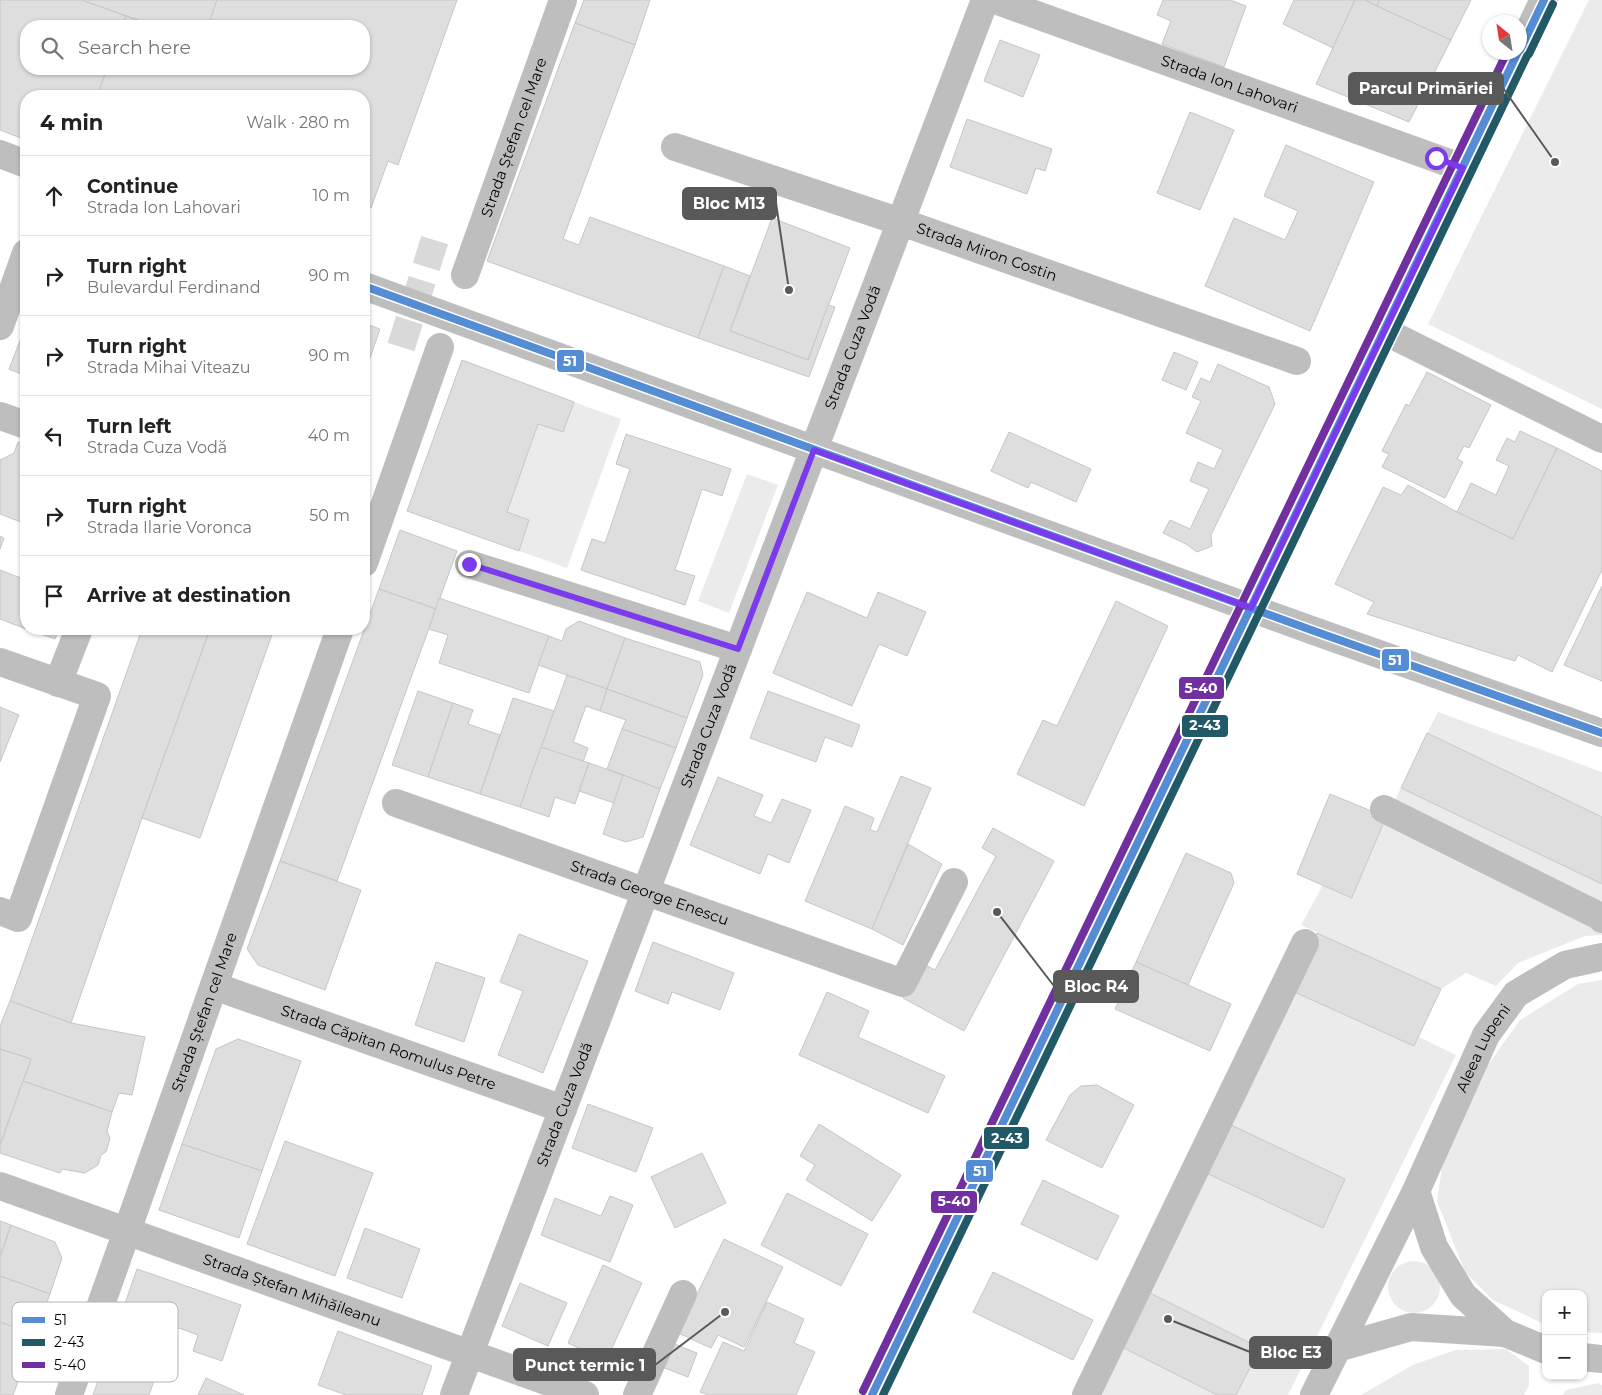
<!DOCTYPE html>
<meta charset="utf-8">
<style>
body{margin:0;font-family:Montserrat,sans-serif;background:#f6f6f6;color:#222}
.controls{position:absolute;right:15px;bottom:15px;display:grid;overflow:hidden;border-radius:10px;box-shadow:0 1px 4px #0004}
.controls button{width:45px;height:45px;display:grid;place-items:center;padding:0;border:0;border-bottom:1px solid #e0e0e0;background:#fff;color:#222;font:25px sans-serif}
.compass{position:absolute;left:1482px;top:15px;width:45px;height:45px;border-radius:50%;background:#fff;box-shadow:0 1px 4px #0004;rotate:330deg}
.stop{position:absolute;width:15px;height:15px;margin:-11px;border:4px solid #7c3aed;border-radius:50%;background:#fff}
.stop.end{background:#7c3aed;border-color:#fff;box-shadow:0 1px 5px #0008}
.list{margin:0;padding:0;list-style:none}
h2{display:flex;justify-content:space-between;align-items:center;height:65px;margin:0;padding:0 20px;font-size:21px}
h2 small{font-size:16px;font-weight:400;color:#767676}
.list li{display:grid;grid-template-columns:32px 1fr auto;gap:15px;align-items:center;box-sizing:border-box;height:80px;padding:0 20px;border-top:1px solid #e0e0e0}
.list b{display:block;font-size:19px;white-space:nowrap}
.list p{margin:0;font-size:16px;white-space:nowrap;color:#767676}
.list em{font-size:16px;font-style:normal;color:#767676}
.icon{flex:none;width:28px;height:28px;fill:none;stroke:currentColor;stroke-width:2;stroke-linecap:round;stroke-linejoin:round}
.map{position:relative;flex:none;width:1602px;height:1395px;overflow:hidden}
.search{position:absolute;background:#fff;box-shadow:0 1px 4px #0004;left:20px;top:20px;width:350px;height:55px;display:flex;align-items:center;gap:12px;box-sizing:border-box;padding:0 18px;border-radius:20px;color:#767676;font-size:19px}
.panel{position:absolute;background:#fff;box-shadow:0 1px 4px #0004;left:20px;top:90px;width:350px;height:545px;border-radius:20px}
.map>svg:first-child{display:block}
.green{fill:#ebebeb}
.building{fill:#dedede;stroke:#c6c6c6}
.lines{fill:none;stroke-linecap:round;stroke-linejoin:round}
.minor-tunnel{stroke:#d9d9d9;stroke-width:28;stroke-dasharray:28 14;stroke-linecap:butt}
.major-casing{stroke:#dbdbdb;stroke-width:29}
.minor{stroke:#bebebe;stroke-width:28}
.major{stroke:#bebebe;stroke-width:28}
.bus-1-casing{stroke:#fff;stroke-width:11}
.bus-2-casing{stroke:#fff;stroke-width:11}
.bus-3-casing{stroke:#fff;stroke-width:11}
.bus-1{stroke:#548dd4;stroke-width:8}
.bus-2{stroke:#215967;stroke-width:8}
.bus-3{stroke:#7030a0;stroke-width:8}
.route{stroke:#7c3aed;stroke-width:6}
.labels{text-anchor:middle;stroke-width:5;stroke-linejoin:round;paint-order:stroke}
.street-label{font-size:15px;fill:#000;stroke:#fff}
.key{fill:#fff;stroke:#b2b2b2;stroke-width:1}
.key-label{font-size:14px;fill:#000}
.leader{fill:none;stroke:#595959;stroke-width:2}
.callout-dot{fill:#595959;stroke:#fff;stroke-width:2}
.callout{fill:#595959;stroke:#595959;stroke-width:2}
.callout-label{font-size:16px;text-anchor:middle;font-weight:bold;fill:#fff}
.line-badge{stroke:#fff;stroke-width:2}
.badge-label{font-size:14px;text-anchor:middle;font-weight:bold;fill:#fff}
</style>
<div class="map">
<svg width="1602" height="1395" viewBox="0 0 1602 1395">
<rect width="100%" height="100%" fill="#fff"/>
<g class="green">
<path d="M1589,0H1602V409L1428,324Z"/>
<path d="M574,402L621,419L567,568L519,551L529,520L507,512L538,424L563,432Z"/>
<path d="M747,474L778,485L729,613L698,601Z"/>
<path d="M1438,712L1602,772V817L1427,733Z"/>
<path d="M1401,788L1602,884V935L1585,936L1518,963L1496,986L1466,973L1441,989L1301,925L1323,885L1353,898L1386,817Z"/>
<path d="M1602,980V1333L1583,1332V1294H1546V1325L1493,1300L1465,1272L1437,1201L1444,1154L1480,1076L1520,1020L1578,984Z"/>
<path d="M1290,990L1414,1046L1419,1037L1456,1055L1288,1395H1236L1260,1348L1148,1292L1204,1172L1323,1228L1345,1179L1229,1124Z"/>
<circle cx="1414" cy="1287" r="26"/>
<path d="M1120,1346L1217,1395H1097Z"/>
<path d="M1506,1349L1529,1366V1385L1524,1395H1361L1413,1365L1455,1350Z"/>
<path d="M1598,1383L1602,1385V1395H1562L1566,1390Z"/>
</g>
<g class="building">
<path d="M0,0H82L126,16L123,26H26V69H107L97,96H26V140L0,130Z"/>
<path d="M82,0H217L208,26H155Z"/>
<path d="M217,0H457L398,165L388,161L371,208L364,206V96H97L107,69H364V26H208Z"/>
<path d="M584,0H650L635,45L575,23Z"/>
<path d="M1163,0H1230L1246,6L1224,67L1162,44L1171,21L1157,15Z"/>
<path d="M1294,0H1355L1333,48L1283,24Z"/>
<path d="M1355,0H1365L1451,40L1409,122L1316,84Z"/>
<path d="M1365,0H1379L1377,6Z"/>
<path d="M1379,0H1471L1451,40L1377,6Z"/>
<path d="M126,16L155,26H123Z"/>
<path d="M575,23L635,45L563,239L579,245L590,217L724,266L698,338L487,261Z"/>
<path d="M1000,40L1040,55L1023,97L984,81Z"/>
<path d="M1190,112L1234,130L1200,210L1157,193Z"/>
<path d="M967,119L1052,149L1045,171L1036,168L1027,194L950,167Z"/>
<path d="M1286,145L1374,182L1310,331L1205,286L1234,218L1285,240L1298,211L1264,196Z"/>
<path d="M772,218L850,248L808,360L730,331Z"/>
<path d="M724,266L750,276L730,331L808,360L828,305L835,307L809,377L698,338Z"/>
<path d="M364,323L380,329L364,375Z"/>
<path d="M26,325V376L9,369Z"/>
<path d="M1174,352L1198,362L1186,390L1162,380Z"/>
<path d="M462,360L574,402L563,432L538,424L507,512L529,520L519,551L407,511Z"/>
<path d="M1218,364L1269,387L1275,404L1211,535L1212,546L1197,552L1186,544L1163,533L1170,520L1190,529L1209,489L1190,481L1198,462L1214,469L1223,450L1186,433L1201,401L1192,397L1201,378L1210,382Z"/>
<path d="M1427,372L1491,405L1469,448L1464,446L1457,459L1463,462L1445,498L1382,467L1389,454L1382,451L1406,404L1409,406Z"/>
<path d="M1520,431L1557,448L1513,539L1457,512L1471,483L1496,495L1509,466L1496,460L1507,438L1515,442Z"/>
<path d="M1009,432L1091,469L1076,502L1031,482L1028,488L991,471Z"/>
<path d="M626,434L731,469L722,496L702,489L675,570L695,576L685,605L581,570L592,539L605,543L630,469L616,464Z"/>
<path d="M18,442L26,445V524L0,514V460L14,453Z"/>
<path d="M1557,448L1602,471V570L1552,672L1518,655L1515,661L1367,614L1374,602L1335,584L1383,487L1401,495L1408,485L1457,512L1513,539Z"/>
<path d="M400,530L457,551L436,609L379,589Z"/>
<path d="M0,536L4,538L0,549Z"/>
<path d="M0,570L26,580V587L24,594L26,595V629L0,619Z"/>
<path d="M1602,586V681L1564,665Z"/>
<path d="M379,589L436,609L337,881L280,861Z"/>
<path d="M807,592L867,618L878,592L926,612L907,656L879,644L852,706L773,673Z"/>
<path d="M439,598L549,636L529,693L439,663L448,635L429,629Z"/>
<path d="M1116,601L1168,626L1084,806L1017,774L1043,720L1057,726Z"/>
<path d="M579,621L625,638L607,689L538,665L549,636L562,641L566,629Z"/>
<path d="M27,629H59L55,639Z"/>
<path d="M142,629H210L142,818L71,1023L10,1001Z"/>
<path d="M210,629H274L200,838L142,818Z"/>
<path d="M625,638L700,662L703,675L687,718L607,689Z"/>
<path d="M567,675L607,689L600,711L586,706L573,742L588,748L583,762L541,747Z"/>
<path d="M607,689L687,718L676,748L622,729L626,720L600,711Z"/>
<path d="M418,691L453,703L428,777L392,765Z"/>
<path d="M768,691L860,725L852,747L825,737L816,762L750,738Z"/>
<path d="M513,698L554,711L520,807L480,794Z"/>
<path d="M453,703L473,710L468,724L500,735L480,794L428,777Z"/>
<path d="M0,707L19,715L0,762Z"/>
<path d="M622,729L676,748L660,789L607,769Z"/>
<path d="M1427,733L1602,817V884L1401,788Z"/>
<path d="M541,747L589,763L575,804L555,797L549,817L520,807Z"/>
<path d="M589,763L623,775L614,803L579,791Z"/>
<path d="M623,775L660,789L643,837L626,842L603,834Z"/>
<path d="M901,776L931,788L872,929L805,901L845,806L874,818L870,830L877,832Z"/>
<path d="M718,777L763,795L754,816L771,823L782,799L811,810L789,863L768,854L760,874L690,845Z"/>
<path d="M1330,794L1386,817L1352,898L1297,874Z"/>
<path d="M993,828L1054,861L964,1031L903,998L922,963L935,970L996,856L982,848Z"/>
<path d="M908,844L942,864L903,945L872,929Z"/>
<path d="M1186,853L1231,873L1234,883L1188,985L1136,962Z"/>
<path d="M280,861L361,890L325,990L258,965L247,949Z"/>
<path d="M1317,933L1441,989L1414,1046L1290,990Z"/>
<path d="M519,934L588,961L543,1073L498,1055L523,991L500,982Z"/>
<path d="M653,942L734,973L720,1010L672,992L668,1004L635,991Z"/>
<path d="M436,962L485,978L464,1042L415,1025Z"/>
<path d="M1136,962L1231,1004L1210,1051L1115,1009Z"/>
<path d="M827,992L869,1011L858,1037L945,1076L928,1113L799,1055Z"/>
<path d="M10,1001L71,1023L145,1037L132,1095L119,1093L112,1112L23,1081L31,1059L0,1049V1026Z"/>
<path d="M238,1039L301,1061L262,1171L182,1144L216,1049Z"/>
<path d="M0,1049L31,1059L0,1145Z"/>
<path d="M23,1081L112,1112L107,1131L110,1138L106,1152L101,1155L98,1165L85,1173L62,1169L60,1173L0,1153V1145Z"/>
<path d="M1097,1085L1134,1105L1102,1168L1046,1140L1070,1095L1081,1086Z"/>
<path d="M588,1104L653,1128L636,1172L572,1148Z"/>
<path d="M819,1124L901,1175L872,1221L806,1180L815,1165L800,1156Z"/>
<path d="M1229,1124L1345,1179L1323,1228L1204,1172Z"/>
<path d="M285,1141L373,1173L335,1276L247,1244Z"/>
<path d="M182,1144L262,1171L239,1238L159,1210Z"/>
<path d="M702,1153L726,1203L675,1228L651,1177Z"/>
<path d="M1043,1180L1119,1216L1097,1260L1021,1224Z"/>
<path d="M787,1193L868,1234L841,1286L761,1245Z"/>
<path d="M610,1196L633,1205L610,1262L541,1235L555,1198L601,1216Z"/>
<path d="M0,1221L11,1225L0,1257Z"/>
<path d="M11,1225L55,1242L62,1258L50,1294L0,1276V1257Z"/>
<path d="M365,1228L420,1249L402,1298L347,1278Z"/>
<path d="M724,1239L783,1267L744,1347L718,1335L711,1348L678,1333Z"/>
<path d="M603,1265L642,1283L606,1361L568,1343Z"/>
<path d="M137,1269L241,1305L222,1361L193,1351L198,1335L173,1326L149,1395H93Z"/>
<path d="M993,1272L1093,1320L1073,1360L973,1312Z"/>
<path d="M0,1276L50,1294L35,1335L0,1322Z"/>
<path d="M520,1283L567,1303L548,1346L502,1326Z"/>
<path d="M1148,1292L1260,1348L1236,1395H1217L1120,1346Z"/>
<path d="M767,1302L804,1319L794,1343L815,1352L796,1395H708L700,1392L723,1342L744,1351Z"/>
<path d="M0,1322L35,1335L13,1395H0Z"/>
<path d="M338,1331L432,1366L422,1395H346L318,1385Z"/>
<path d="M672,1343L697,1353L688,1377L662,1367Z"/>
<path d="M206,1378L244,1395H198Z"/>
</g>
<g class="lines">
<path class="minor-tunnel" d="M401,347L435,239"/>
<defs>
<g id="major">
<path d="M1520,50L1544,0"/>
<path d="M872,1395L1518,52"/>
</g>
</defs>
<use href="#major" class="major-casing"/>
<g class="minor">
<path id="s1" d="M995,0L1463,168"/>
<path id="s2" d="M675,147L901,222L1297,361"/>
<path d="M0,154L26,164"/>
<path id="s3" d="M465,275L563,0"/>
<path d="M364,286L1314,631L1602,733"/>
<path d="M0,326L26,253"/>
<path d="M1384,331L1602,439"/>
<path d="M0,416L26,425"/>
<path d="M364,563L440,347"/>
<path d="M469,564L738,649"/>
<path d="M0,662L97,696L18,918L0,911"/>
<path d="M58,683L79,629"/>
<path id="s4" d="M396,803L903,983L954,882"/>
<path d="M1384,809L1601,917L1602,919"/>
<path id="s5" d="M214,986L563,1109"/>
<path id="s6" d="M0,1186L585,1395"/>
<path d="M1337,1348L1411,1327L1505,1333"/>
<path id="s7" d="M1546,1350L1505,1333L1463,1295L1434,1247L1416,1191L1486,1035L1516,994L1565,965L1602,957"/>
<path d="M1583,1357L1602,1359"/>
<path id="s8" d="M69,1395L340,629"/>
<path id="s9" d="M454,1395L985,0"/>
<path d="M637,1395L683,1294"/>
<path d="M1086,1395L1305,943"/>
<path d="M1314,1395L1416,1191"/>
</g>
<use href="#major" class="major"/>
<defs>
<g id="bus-1">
<path d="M1520,50L1544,0"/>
<path d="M364,286L1314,631L1602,733"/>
<path d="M872,1395L1518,52"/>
</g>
<g id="bus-2">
<path d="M1529,54L1553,4"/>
<path d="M883,1395L1527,56"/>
</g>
<path id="bus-3" d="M863,1391L1507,52"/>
</defs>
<use href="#bus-1" class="bus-1-casing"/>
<use href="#bus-2" class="bus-2-casing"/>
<use href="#bus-3" class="bus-3-casing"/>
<use href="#bus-1" class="bus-1"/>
<use href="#bus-2" class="bus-2"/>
<use href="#bus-3" class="bus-3"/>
</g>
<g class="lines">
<path class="route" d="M469,564L738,649L814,450L1251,608L1463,168L1436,158"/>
</g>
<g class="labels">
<g class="street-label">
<text dy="5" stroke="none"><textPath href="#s1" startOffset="249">Strada Ion Lahovari</textPath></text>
<text dy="5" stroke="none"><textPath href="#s3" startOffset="146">Strada Ștefan cel Mare</textPath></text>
<text dy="5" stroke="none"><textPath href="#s2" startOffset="329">Strada Miron Costin</textPath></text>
<text dy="5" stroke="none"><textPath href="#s9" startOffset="1121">Strada Cuza Vodă</textPath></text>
<text dy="5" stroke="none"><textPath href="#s9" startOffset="716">Strada Cuza Vodă</textPath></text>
<text dy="5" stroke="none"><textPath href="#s4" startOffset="269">Strada George Enescu</textPath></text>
<text dy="5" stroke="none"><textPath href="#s8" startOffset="406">Strada Ștefan cel Mare</textPath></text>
<text dy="5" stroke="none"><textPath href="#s5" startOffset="185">Strada Căpitan Romulus Petre</textPath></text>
<text dy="5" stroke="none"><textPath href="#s7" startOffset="374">Aleea Lupeni</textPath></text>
<text dy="5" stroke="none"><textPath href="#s9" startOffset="311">Strada Cuza Vodă</textPath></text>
<text dy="5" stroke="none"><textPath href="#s6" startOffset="310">Strada Ștefan Mihăileanu</textPath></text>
</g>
</g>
<rect x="12" y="1302" width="166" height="80" rx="8" class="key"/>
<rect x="22" y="1317" width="23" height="6" fill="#548dd4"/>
<rect x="22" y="1339" width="23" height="7" fill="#215967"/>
<rect x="22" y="1362" width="23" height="6" fill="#7030a0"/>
<g class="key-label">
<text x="54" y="1325">51</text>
<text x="54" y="1347">2-43</text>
<text x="54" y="1370">5-40</text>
</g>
<path class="leader" d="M1555 162L1503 88M789 290L776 203M997 912L1054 986M1168 1319L1250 1352M725 1312L655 1365"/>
<g class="callout-dot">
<circle cx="1555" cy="162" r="5"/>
<circle cx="789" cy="290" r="5"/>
<circle cx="997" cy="912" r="5"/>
<circle cx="1168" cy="1319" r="5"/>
<circle cx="725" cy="1312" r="5"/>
</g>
<g class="callout">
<rect x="1349" y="73" width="154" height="31" rx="5"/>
<rect x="683" y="188" width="93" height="31" rx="5"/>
<rect x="1054" y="971" width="84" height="31" rx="5"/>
<rect x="1250" y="1337" width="81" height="31" rx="5"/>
<rect x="514" y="1349" width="141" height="31" rx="5"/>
</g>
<g class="callout-label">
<text x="1426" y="94">Parcul Primăriei</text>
<text x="729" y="209">Bloc M13</text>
<text x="1096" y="992">Bloc R4</text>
<text x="1291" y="1358">Bloc E3</text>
<text x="585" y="1371">Punct termic 1</text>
</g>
<g class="line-badge">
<rect x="556" y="349" width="29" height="24" rx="5" fill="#548dd4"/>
<rect x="1381" y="648" width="29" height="24" rx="5" fill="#548dd4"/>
<rect x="1178" y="676" width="47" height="24" rx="5" fill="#7030a0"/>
<rect x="1181" y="714" width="48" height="24" rx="5" fill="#215967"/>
<rect x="983" y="1126" width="47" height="24" rx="5" fill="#215967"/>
<rect x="965" y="1159" width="29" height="24" rx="5" fill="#548dd4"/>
<rect x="930" y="1190" width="48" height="24" rx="5" fill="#7030a0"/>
</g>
<g class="badge-label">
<text x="570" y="366">51</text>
<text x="1395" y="665">51</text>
<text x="1201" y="693">5-40</text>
<text x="1205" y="730">2-43</text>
<text x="1007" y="1143">2-43</text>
<text x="980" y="1176">51</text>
<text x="954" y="1206">5-40</text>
</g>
</svg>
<div class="controls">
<button>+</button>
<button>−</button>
</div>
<svg class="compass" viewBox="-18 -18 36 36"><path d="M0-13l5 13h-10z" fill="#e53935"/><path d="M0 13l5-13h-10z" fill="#767676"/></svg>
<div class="stop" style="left:1436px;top:158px"></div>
<div class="stop end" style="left:469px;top:564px"></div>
<div class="search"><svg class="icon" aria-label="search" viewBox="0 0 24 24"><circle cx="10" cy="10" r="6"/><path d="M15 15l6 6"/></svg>Search here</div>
<section class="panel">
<h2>4 min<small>Walk · 280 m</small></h2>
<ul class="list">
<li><svg class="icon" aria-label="ahead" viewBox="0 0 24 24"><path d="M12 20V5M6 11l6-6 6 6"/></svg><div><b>Continue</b><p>Strada Ion Lahovari</p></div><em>10 m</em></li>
<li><svg class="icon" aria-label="right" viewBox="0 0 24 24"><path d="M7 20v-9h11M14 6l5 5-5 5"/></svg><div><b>Turn right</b><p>Bulevardul Ferdinand</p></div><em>90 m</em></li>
<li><svg class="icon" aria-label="right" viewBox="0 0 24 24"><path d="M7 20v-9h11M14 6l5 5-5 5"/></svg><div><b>Turn right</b><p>Strada Mihai Viteazu</p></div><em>90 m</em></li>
<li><svg class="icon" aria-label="left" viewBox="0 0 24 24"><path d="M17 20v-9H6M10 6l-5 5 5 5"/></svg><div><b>Turn left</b><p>Strada Cuza Vodă</p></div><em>40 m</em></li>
<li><svg class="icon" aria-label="right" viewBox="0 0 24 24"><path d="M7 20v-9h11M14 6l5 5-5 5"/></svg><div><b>Turn right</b><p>Strada Ilarie Voronca</p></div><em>50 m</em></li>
<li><svg class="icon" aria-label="arrive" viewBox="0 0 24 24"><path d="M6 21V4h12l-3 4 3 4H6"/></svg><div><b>Arrive at destination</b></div></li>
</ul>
</section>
</div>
